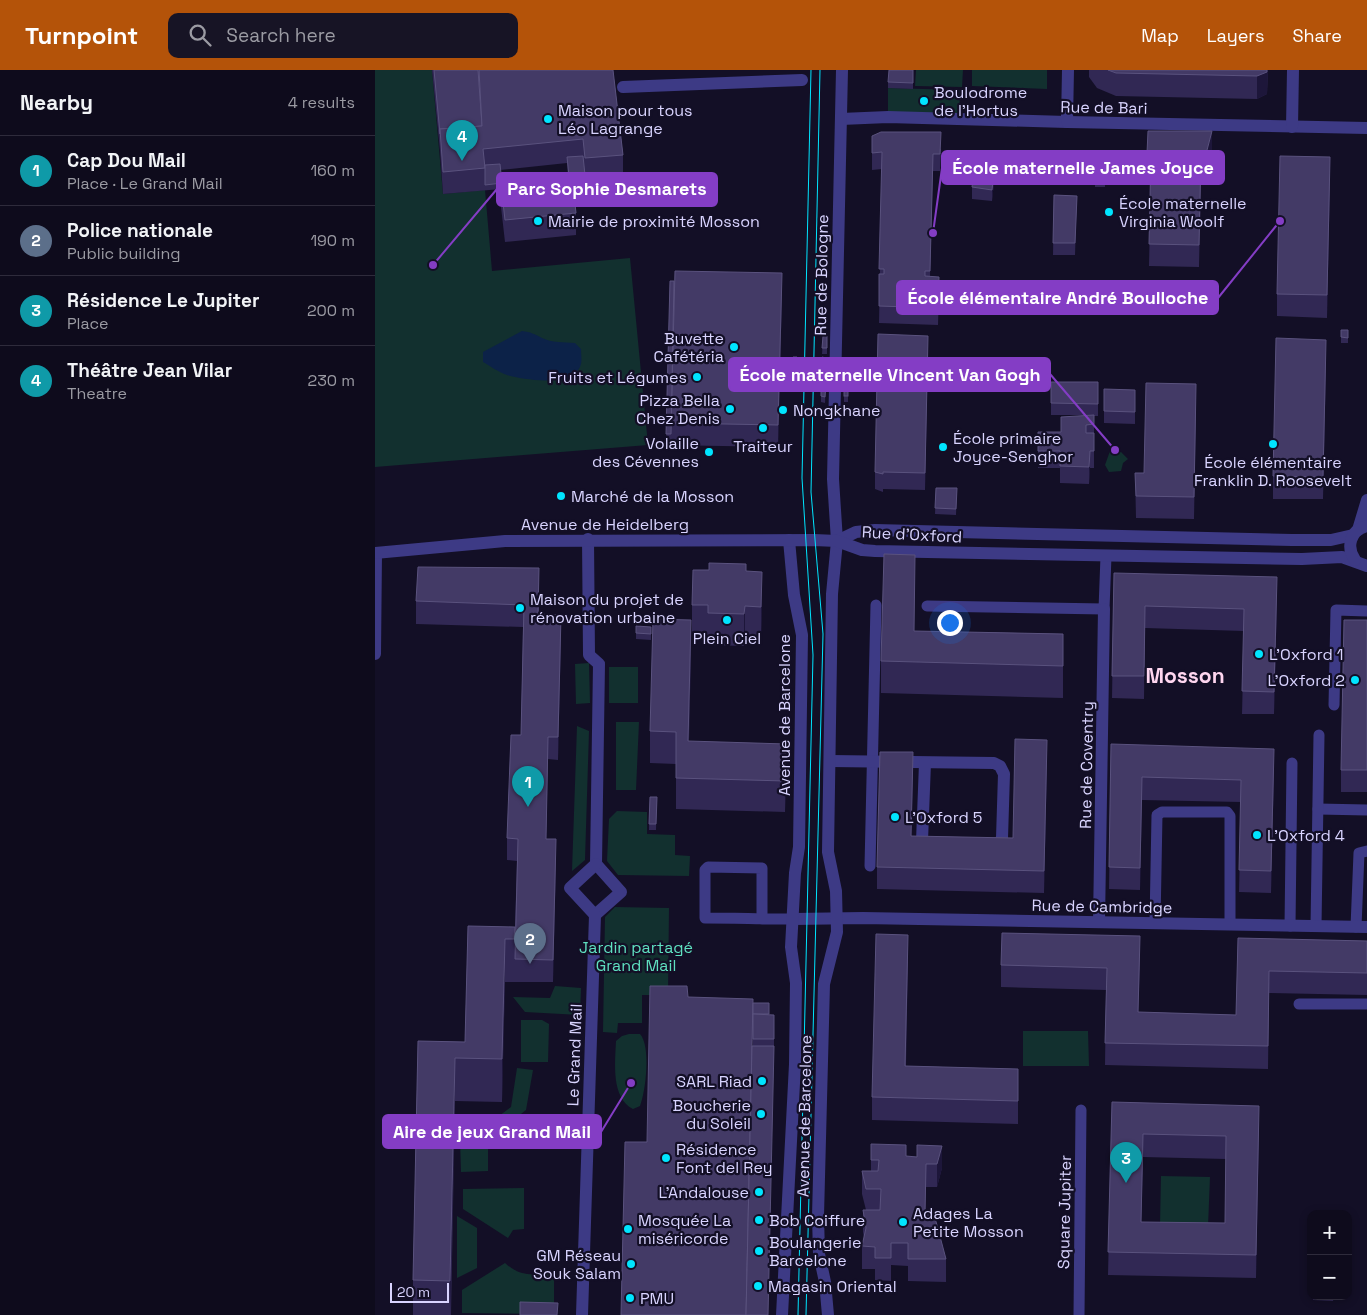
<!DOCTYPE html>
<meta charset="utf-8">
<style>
body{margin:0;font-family:"Space Grotesk",sans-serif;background:#171425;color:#f1f3f6}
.controls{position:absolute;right:15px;bottom:15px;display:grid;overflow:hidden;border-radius:10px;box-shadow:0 2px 8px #0003}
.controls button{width:45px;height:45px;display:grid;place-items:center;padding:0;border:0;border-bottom:1px solid #2e2b3b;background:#0e0b1c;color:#f1f3f6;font:25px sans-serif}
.scale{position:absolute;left:15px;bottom:12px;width:59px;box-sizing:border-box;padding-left:5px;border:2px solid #d9d4ff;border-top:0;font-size:14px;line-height:18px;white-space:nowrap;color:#d9d4ff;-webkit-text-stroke:4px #130f26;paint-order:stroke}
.you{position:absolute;left:574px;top:552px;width:18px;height:18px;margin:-12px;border:4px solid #fff;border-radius:50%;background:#1a73e8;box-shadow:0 0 0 8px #1a73e833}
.badge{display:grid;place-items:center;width:32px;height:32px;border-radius:50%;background:#b45309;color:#fff;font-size:16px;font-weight:700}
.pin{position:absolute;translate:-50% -41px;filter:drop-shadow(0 1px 2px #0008)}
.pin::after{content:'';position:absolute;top:26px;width:18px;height:15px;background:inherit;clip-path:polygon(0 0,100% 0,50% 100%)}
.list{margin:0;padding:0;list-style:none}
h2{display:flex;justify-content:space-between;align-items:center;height:65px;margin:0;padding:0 20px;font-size:21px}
h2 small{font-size:16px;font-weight:400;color:#9b9ba3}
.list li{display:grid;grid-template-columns:32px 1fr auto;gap:15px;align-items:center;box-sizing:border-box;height:70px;padding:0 20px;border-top:1px solid #2e2b3b}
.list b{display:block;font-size:19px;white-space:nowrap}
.list p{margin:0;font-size:16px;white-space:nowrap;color:#9b9ba3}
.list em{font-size:16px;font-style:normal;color:#9b9ba3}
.icon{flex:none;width:28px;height:28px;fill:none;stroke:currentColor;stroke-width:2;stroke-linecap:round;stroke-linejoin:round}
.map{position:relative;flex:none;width:992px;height:1245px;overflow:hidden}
header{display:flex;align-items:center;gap:30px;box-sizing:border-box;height:70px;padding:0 25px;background:#b45309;color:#fff}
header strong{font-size:24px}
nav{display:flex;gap:28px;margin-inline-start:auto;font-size:18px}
.search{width:350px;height:45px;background:#171425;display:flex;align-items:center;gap:12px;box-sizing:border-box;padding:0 18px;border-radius:10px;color:#9b9ba3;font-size:19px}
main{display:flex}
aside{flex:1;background:#0e0b1c}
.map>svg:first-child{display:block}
.green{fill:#12302f}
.water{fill:#0c2248}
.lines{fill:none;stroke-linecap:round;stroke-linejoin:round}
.service{stroke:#3d3a85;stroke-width:11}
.pedestrian{stroke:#3d3a85;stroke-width:12}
.minor{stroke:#3d3a85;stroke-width:12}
.tertiary{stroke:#3d3a85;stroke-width:12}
.tram{stroke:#00e5ff;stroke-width:1}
.wall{fill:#312854;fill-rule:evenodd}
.shaded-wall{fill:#1d163a}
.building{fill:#433a66;stroke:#5a527e;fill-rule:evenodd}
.poi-dot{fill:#00e5ff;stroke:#130f26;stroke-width:2}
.labels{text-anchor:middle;stroke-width:4.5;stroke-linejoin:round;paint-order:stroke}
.poi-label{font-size:16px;fill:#d9d4ff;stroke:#130f26;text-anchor:start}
.street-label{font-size:16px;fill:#d9d4ff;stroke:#130f26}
.park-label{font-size:16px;fill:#5fe0c0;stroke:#130f26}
.district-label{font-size:21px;font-weight:bold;fill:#ffd6f0;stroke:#130f26}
.leader{fill:none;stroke:#843dc5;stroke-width:2}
.callout-dot{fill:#843dc5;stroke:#130f26;stroke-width:2}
.callout{fill:#843dc5;stroke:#843dc5;stroke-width:2}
.callout-label{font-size:18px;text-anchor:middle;font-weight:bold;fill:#fff}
</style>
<header>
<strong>Turnpoint</strong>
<div class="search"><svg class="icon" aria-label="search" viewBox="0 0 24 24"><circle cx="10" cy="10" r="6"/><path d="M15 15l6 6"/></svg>Search here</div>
<nav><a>Map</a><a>Layers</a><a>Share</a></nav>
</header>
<main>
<aside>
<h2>Nearby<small>4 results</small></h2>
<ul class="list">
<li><span class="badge" style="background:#0f9aa8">1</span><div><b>Cap Dou Mail</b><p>Place · Le Grand Mail</p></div><em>160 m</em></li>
<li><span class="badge" style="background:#5c6f8a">2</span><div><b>Police nationale</b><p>Public building</p></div><em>190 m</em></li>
<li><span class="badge" style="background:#0f9aa8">3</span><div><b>Résidence Le Jupiter</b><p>Place</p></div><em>200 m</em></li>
<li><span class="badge" style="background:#0f9aa8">4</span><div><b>Théâtre Jean Vilar</b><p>Theatre</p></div><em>230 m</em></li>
</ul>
</aside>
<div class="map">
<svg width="992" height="1245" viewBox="0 0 992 1245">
<rect width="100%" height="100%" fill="#130f26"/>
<g class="green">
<path d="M0,0H57L68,124L110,120L117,201L255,188L273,375L0,397Z"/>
<path d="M541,0H588L587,17L540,16Z"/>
<path d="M597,0H672V19L597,16Z"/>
<path d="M513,18L585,20L584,44L513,42Z"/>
<path d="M735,381L746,382L753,389L748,393L746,401L734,402L730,395Z"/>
<path d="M214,593L215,633L201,634L200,594Z"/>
<rect x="234" y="597" width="29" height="36"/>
<path d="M241,652H264L261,720H241Z"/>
<path d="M202,656L214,661L210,790L197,801Z"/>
<path d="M242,741L272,742V764L300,765V785L315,786L314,806L243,805L232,791L234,749Z"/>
<path d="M240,837L294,838L293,925H267V953H243L242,963L228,962L230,847Z"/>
<path d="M180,916L206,918L205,945L150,942L138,927L175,928Z"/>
<path d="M146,950H167L174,954L173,992H146Z"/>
<path d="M648,961H713L714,996H648Z"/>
<path d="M254,964H265C276,976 271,1021 265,1036L258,1039C236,1028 240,993 241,971L247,966Z"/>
<path d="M142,998L158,1000L151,1040L119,1065L112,1055L136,1037Z"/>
<path d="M85,1069H113V1101L86,1102Z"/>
<path d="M786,1106L835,1107L833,1157L785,1156Z"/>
<path d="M149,1118V1159L138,1160L133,1168L88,1139V1119Z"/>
<path d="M82,1146L102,1158V1198L82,1208Z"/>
<path d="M130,1193C146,1208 159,1204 179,1204V1244L87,1243V1220Z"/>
</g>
<path class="water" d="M147,261C156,262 159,264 167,268C177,273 189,272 200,273L206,279C206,283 207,290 206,294C200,318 149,310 132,305C123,302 115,296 108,292V282Z"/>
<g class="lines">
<g class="service">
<path d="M552,536L729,539L731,486"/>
<path d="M959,635L961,540L992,541"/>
<path d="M943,739L992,740"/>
<path d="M495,796L501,535"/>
<path d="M387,849V798L333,797L330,800V848C359,848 388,849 418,849"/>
<path d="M780,853L782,745L787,742H852L855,746V854"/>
<path d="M915,856L917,693"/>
<path d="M941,856L944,665"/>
<path d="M981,857L984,783L992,781"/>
<path d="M924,934H992"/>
<path d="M704,1245L706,1040"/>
</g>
<g class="pedestrian">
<path d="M248,17L427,10"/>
<path d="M466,49L513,47L692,52L693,0"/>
<path d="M213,469L214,585L224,594L221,794L246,822L220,845"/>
<path d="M724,852L729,539"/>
<path d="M207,1245L220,845L195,818L221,794"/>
</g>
<g class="minor">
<path d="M692,52L992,58"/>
<path d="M917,57L918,0"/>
<path d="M983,460L992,430"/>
<path d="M0,584L1,483"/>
<path d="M455,691L619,693L625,696L629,704L627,768L625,772L615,776"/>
<path d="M550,693L547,771L551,774H558"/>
<path d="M418,849L488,848L992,857"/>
<path d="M407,1245L420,994L421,913L416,877L420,803L424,777L427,565L419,525L414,470"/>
<path d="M453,1245L450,1212L444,1184L443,1146L449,914L462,862L461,821L453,782L457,524L462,471L458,409L467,0"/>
</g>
<g class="tertiary">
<path d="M462,471L481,462L500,460L917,470H956L978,465"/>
<path d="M0,483L130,471L439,470L462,471L487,480L500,481L927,489L967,487L992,496"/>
<path d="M980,490C971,477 975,460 992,456"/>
</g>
<g class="tram">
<path d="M423,1245L438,585L427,408L436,0"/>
<path d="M431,1245L448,564L436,422L445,0"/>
</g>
</g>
<g class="wall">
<path d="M57,0H238L248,85V107L198,112L201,143V165L130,172L126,137V119L68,124L65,81ZM192,93L193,108L127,115L125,100Z"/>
<path d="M538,0V19L513,18V12Z"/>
<path d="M714,0H893L892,24L882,29L741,26L722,18L714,7Z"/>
<path d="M773,61L837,84L831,107H826L824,197L774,196L776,105H772Z"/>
<path d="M497,66L566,79L565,101H558L555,206L564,224L563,255L504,253L507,99L497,100Z"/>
<path d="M720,98L730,99V117H720Z"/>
<path d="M620,103L617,131L597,129V117Z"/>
<path d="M955,110L952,248L902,246V224Z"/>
<path d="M679,125L702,126L700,185H678Z"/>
<path d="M295,211L407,225L403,377L291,375Z"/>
<rect x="966" y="260" width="7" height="13"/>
<path d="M448,266H452V284H447Z"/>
<path d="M553,283L550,420L508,419V422L500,419V402Z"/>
<path d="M418,287H422V309L417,308Z"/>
<path d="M447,287L451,288V309H447Z"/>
<path d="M951,293L948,429H898V406Z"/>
<path d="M676,312H723V346H719V398H715L714,414L685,413V398H663V362H686L716,345H676Z"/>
<path d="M446,313H451L450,333L446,332Z"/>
<rect x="469" y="317" width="4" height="15"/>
<path d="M729,319L760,320V354L729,353Z"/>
<path d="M821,337L819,449L761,448L760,403H769Z"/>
<path d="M561,418H582L581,445L560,444Z"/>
<path d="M164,498V544L186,567L183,690L173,689L171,769L181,792L178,912H130L127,1032L80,1031L76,1245H38V1210L43,971L90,972L93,856L140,857L142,791L132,790V768L146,665L148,557L41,554V531Z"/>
<path d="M371,501L387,533L386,568H370L369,576L333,575V567L317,566V535Z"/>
<path d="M739,503L902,530L899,644H867L869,561L770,558L769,629L737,628Z"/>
<path d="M992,550V722H966V700Z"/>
<path d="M261,556L276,557V570L261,569Z"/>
<path d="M539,561L688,564V628L506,623V591Z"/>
<path d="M316,582L314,671L411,706L410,742L301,739V694L275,693V661Z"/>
<path d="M736,674L899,701L896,823L864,822L866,732L767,730L765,820L734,819Z"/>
<path d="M672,692L669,823L502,819V797L538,705L536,766L638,768Z"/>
<path d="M275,727H282L281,760H274Z"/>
<path d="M863,868L992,871V925L894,923L893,999L730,995L731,920L626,917V895L765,889L763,942L861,945Z"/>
<path d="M533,888L531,996L643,999V1054L497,1050V1027Z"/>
<path d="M313,927L378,933L394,945H399V993L272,1072ZM378,951V976H377Z"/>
<path d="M737,1032L884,1058L881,1208L733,1205ZM768,1087L851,1089L850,1153L766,1152Z"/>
<path d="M496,1074L531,1086L542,1087V1075L567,1098L562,1117H551L550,1143L571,1189V1212L533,1211V1196L516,1195V1211L500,1210V1199H487V1176L489,1168L488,1162V1140H491L487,1124V1101H496Z"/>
<path d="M938,1226H959L958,1231L938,1230Z"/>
</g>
<g class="shaded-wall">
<path d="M892,0H893L892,24L882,29V6Z"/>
<path d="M837,61V84L831,107V84Z"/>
<path d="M955,87V110L952,248V225Z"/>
<path d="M620,91V103L617,131V120Z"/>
<path d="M407,203V225L403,377V355Z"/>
<path d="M553,266V283L550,420V403Z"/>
<path d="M951,270V293L948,429V407Z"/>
<path d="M715,381V398L714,414V397Z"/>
<path d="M387,502V533L386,568V537Z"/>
<path d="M902,507V530L899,644V622Z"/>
<path d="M370,536V568L369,576V544Z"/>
<path d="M186,545V567L183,690V667Z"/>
<path d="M316,550V582L313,703V671Z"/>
<path d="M672,670V692L669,823V801Z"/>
<path d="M411,674V706L410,742V711Z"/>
<path d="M899,679V701L896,823V801Z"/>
<path d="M538,682V705L536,788V766Z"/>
<path d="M767,707V730L765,820V798Z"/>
<path d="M181,769V792L178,912V890Z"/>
<path d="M765,866V889L763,964V942Z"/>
<path d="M130,869V912L127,1032V989Z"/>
<path d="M80,988V1031L75,1245V1211Z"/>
<path d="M884,1036V1058L881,1208V1185Z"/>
<path d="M768,1064V1087L766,1174V1152Z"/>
<path d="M567,1076V1098L562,1117V1094Z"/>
<path d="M551,1094V1117L550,1165V1143Z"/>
</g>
<g class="building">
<path d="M59,0H103L107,56L65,59V64Z"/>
<path d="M104,0H238L248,85L210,88L208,69L108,79L110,98L68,102L65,59L107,56Z"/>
<path d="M514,0H538V13L513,12Z"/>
<path d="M733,0H892V2L882,6L741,3Z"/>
<path d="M773,61H837L831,84H826L824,175L774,174L776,83H772Z"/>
<path d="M506,62H566L565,84H558L555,201H550V206L564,207L563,238L504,236V204H509V199H504L507,82L497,83V66Z"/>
<path d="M208,86L210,105L194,106L192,87Z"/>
<path d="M905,86L955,87L952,225L902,224Z"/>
<path d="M600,89L620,91L617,120L597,117Z"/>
<path d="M125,94L127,113L110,115V95Z"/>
<path d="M197,107L201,143L130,150L126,115Z"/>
<path d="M679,125L702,126L700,173H678Z"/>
<path d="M300,201L407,203L403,355L296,353Z"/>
<path d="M295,211H299L296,364H291Z"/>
<path d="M966,260H973V268L966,267Z"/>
<path d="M503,264L553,266L550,403L508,402V404L500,402Z"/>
<path d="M448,266H452V278H447Z"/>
<path d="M901,268L951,270L948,407L898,406Z"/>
<path d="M418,287H422V303H417Z"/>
<path d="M447,287L451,288V304L447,303Z"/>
<path d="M676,312H723V334L676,333Z"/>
<path d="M446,313H451L450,327L446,326Z"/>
<path d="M771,313L821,314L819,427L761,426L760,403H769Z"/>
<rect x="469" y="317" width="4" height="9"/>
<path d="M729,319L760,320V342L729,341Z"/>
<path d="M719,345V354L711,355V363H719V381H715L714,397L685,396V381H663V362H686V347Z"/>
<path d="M561,418H582L581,439L560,438Z"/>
<path d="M509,484L540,485L539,561L688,564V596L506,591Z"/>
<path d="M334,493L371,494V501L387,502L386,537L370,536L369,544L333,543V535H317L318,500H334Z"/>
<path d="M43,497L164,498L163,544L186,545L183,667H173L171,769H181L178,890L140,889L143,769L132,768L136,665H146L149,535L41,531Z"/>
<path d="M739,503L902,507L899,622L867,621L869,539L770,536L769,606H737Z"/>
<path d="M278,549L316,550L313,671L411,674L410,711L301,708V662L275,661Z"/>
<path d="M969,550H992V700H966Z"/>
<path d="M261,556L276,557V564L261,563Z"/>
<path d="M640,669L672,670L669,801L502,797L505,682H538L536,766L638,768Z"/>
<path d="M736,674L899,679L896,801L864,800L866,710L767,707L765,798L734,797Z"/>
<path d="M275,727H282L281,754H274Z"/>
<path d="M93,856L140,857L139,869H130L127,989L80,988L75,1211L38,1210L43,971L90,972Z"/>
<path d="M627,863L765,866L763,942L861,945L863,868L992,871V903L894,901L893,976L730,973L732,898L626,895Z"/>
<path d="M501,864L533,865L530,996L643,999V1031L497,1027Z"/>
<path d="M275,916H312L313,927L378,929L371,1245H246L250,1072H272Z"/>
<path d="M378,933H394V944H378V945Z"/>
<path d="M378,944L399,945V969H378Z"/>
<path d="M377,976H399L393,1245H371Z"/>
<path d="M737,1032L884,1036L881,1185L733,1182ZM768,1064L851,1066L850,1153L766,1152Z"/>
<path d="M496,1074L531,1075V1086L542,1087V1075L567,1076L562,1094H551L550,1143L559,1144L571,1189H533V1173H516V1188H500V1177L487,1176L491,1158L488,1140H505L506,1119H491L487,1101H503L504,1090H496Z"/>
<path d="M145,1232L183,1233L182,1245H145Z"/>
</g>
<g class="poi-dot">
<circle cx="549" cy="31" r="5"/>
<circle cx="173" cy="49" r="5"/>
<circle cx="734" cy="142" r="5"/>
<circle cx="163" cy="151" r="5"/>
<circle cx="359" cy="277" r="5"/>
<circle cx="322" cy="307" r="5"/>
<circle cx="355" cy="339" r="5"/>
<circle cx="408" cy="340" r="5"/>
<circle cx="388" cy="358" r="5"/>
<circle cx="898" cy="374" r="5"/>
<circle cx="568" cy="377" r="5"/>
<circle cx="334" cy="382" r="5"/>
<circle cx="186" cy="426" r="5"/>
<circle cx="145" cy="538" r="5"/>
<circle cx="352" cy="550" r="5"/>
<circle cx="884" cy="584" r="5"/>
<circle cx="980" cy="610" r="5"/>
<circle cx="520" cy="747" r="5"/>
<circle cx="882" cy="765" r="5"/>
<circle cx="387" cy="1011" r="5"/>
<circle cx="386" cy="1044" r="5"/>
<circle cx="291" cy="1088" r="5"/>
<circle cx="384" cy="1122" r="5"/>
<circle cx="384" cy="1150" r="5"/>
<circle cx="528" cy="1152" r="5"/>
<circle cx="253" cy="1159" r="5"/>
<circle cx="384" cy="1181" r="5"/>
<circle cx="256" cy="1194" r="5"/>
<circle cx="383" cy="1216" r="5"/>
<circle cx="255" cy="1228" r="5"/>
</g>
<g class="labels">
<g class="poi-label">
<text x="559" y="28">Boulodrome<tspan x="559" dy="18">de l'Hortus</tspan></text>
<text x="183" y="46">Maison pour tous<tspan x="183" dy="18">Léo Lagrange</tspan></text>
<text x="744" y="139">École maternelle<tspan x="744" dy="18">Virginia Woolf</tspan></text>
<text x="173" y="157">Mairie de proximité Mosson</text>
<text x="349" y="274" text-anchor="end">Buvette<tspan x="349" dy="18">Cafétéria</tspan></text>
<text x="312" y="313" text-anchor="end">Fruits et Légumes</text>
<text x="345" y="336" text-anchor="end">Pizza Bella<tspan x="345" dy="18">Chez Denis</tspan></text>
<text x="418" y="346">Nongkhane</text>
<text x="578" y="374">École primaire<tspan x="578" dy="18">Joyce-Senghor</tspan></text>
<text x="324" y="379" text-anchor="end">Volaille<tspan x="324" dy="18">des Cévennes</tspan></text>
<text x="388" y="382" text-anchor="middle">Traiteur</text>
<text x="898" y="398" text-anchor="middle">École élémentaire<tspan x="898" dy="18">Franklin D. Roosevelt</tspan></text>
<text x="196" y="432">Marché de la Mosson</text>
<text x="155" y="535">Maison du projet de<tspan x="155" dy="18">rénovation urbaine</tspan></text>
<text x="352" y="574" text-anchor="middle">Plein Ciel</text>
<text x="894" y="590">L'Oxford 1</text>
<text x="970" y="616" text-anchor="end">L'Oxford 2</text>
<text x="530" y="753">L'Oxford 5</text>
<text x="892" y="771">L'Oxford 4</text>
<text x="377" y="1017" text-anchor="end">SARL Riad</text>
<text x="376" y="1041" text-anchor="end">Boucherie<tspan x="376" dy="18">du Soleil</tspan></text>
<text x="301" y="1085">Résidence<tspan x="301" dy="18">Font del Rey</tspan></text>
<text x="374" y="1128" text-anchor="end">L'Andalouse</text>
<text x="538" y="1149">Adages La<tspan x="538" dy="18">Petite Mosson</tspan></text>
<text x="263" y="1156">Mosquée La<tspan x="263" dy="18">miséricorde</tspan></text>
<text x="394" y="1156">Bob Coiffure</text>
<text x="394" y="1178">Boulangerie<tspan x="394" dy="18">Barcelone</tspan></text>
<text x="246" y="1191" text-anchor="end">GM Réseau<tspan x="246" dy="18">Souk Salam</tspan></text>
<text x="393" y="1222">Magasin Oriental</text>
<text x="265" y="1234">PMU</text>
</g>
<g class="street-label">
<text transform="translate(729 37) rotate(1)" y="6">Rue de Bari</text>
<text transform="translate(446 205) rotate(-89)" y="6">Rue de Bologne</text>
<text x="230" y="460">Avenue de Heidelberg</text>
<text transform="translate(537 464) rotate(3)" y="6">Rue d'Oxford</text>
<text transform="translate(409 645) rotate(-90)" y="6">Avenue de Barcelone</text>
<text transform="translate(711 695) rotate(-89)" y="6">Rue de Coventry</text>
<text transform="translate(727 836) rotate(1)" y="6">Rue de Cambridge</text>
<text transform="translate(199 985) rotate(-88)" y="6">Le Grand Mail</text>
<text transform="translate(429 1046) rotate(-89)" y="6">Avenue de Barcelone</text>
<text transform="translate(689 1142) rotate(-89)" y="6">Square Jupiter</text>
</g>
<g class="park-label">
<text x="261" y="883">Jardin partagé<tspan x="261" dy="18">Grand Mail</tspan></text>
</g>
<g class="district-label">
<text x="810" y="613">Mosson</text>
</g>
</g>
<path class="leader" d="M558 163L567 98M58 195L122 119M905 151L843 228M740 380L675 304M256 1013L226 1062"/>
<g class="callout-dot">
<circle cx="558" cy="163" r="5"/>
<circle cx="58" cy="195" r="5"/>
<circle cx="905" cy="151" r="5"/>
<circle cx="740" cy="380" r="5"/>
<circle cx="256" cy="1013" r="5"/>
</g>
<g class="callout">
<rect x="567" y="81" width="282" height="33" rx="5"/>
<rect x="122" y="103" width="220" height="33" rx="5"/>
<rect x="522" y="211" width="321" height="33" rx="5"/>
<rect x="354" y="288" width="321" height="33" rx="5"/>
<rect x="8" y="1045" width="218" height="33" rx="5"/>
</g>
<g class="callout-label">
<text x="708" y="104">École maternelle James Joyce</text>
<text x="232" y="125">Parc Sophie Desmarets</text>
<text x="683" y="234">École élémentaire André Boulloche</text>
<text x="515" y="311">École maternelle Vincent Van Gogh</text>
<text x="117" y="1068">Aire de jeux Grand Mail</text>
</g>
</svg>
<div class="controls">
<button>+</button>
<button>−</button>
</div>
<div class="scale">20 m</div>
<div class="you"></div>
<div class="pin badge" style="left:153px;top:737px;background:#0f9aa8">1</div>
<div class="pin badge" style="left:155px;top:894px;background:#5c6f8a">2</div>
<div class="pin badge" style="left:751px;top:1113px;background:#0f9aa8">3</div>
<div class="pin badge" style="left:87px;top:91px;background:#0f9aa8">4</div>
</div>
</main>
